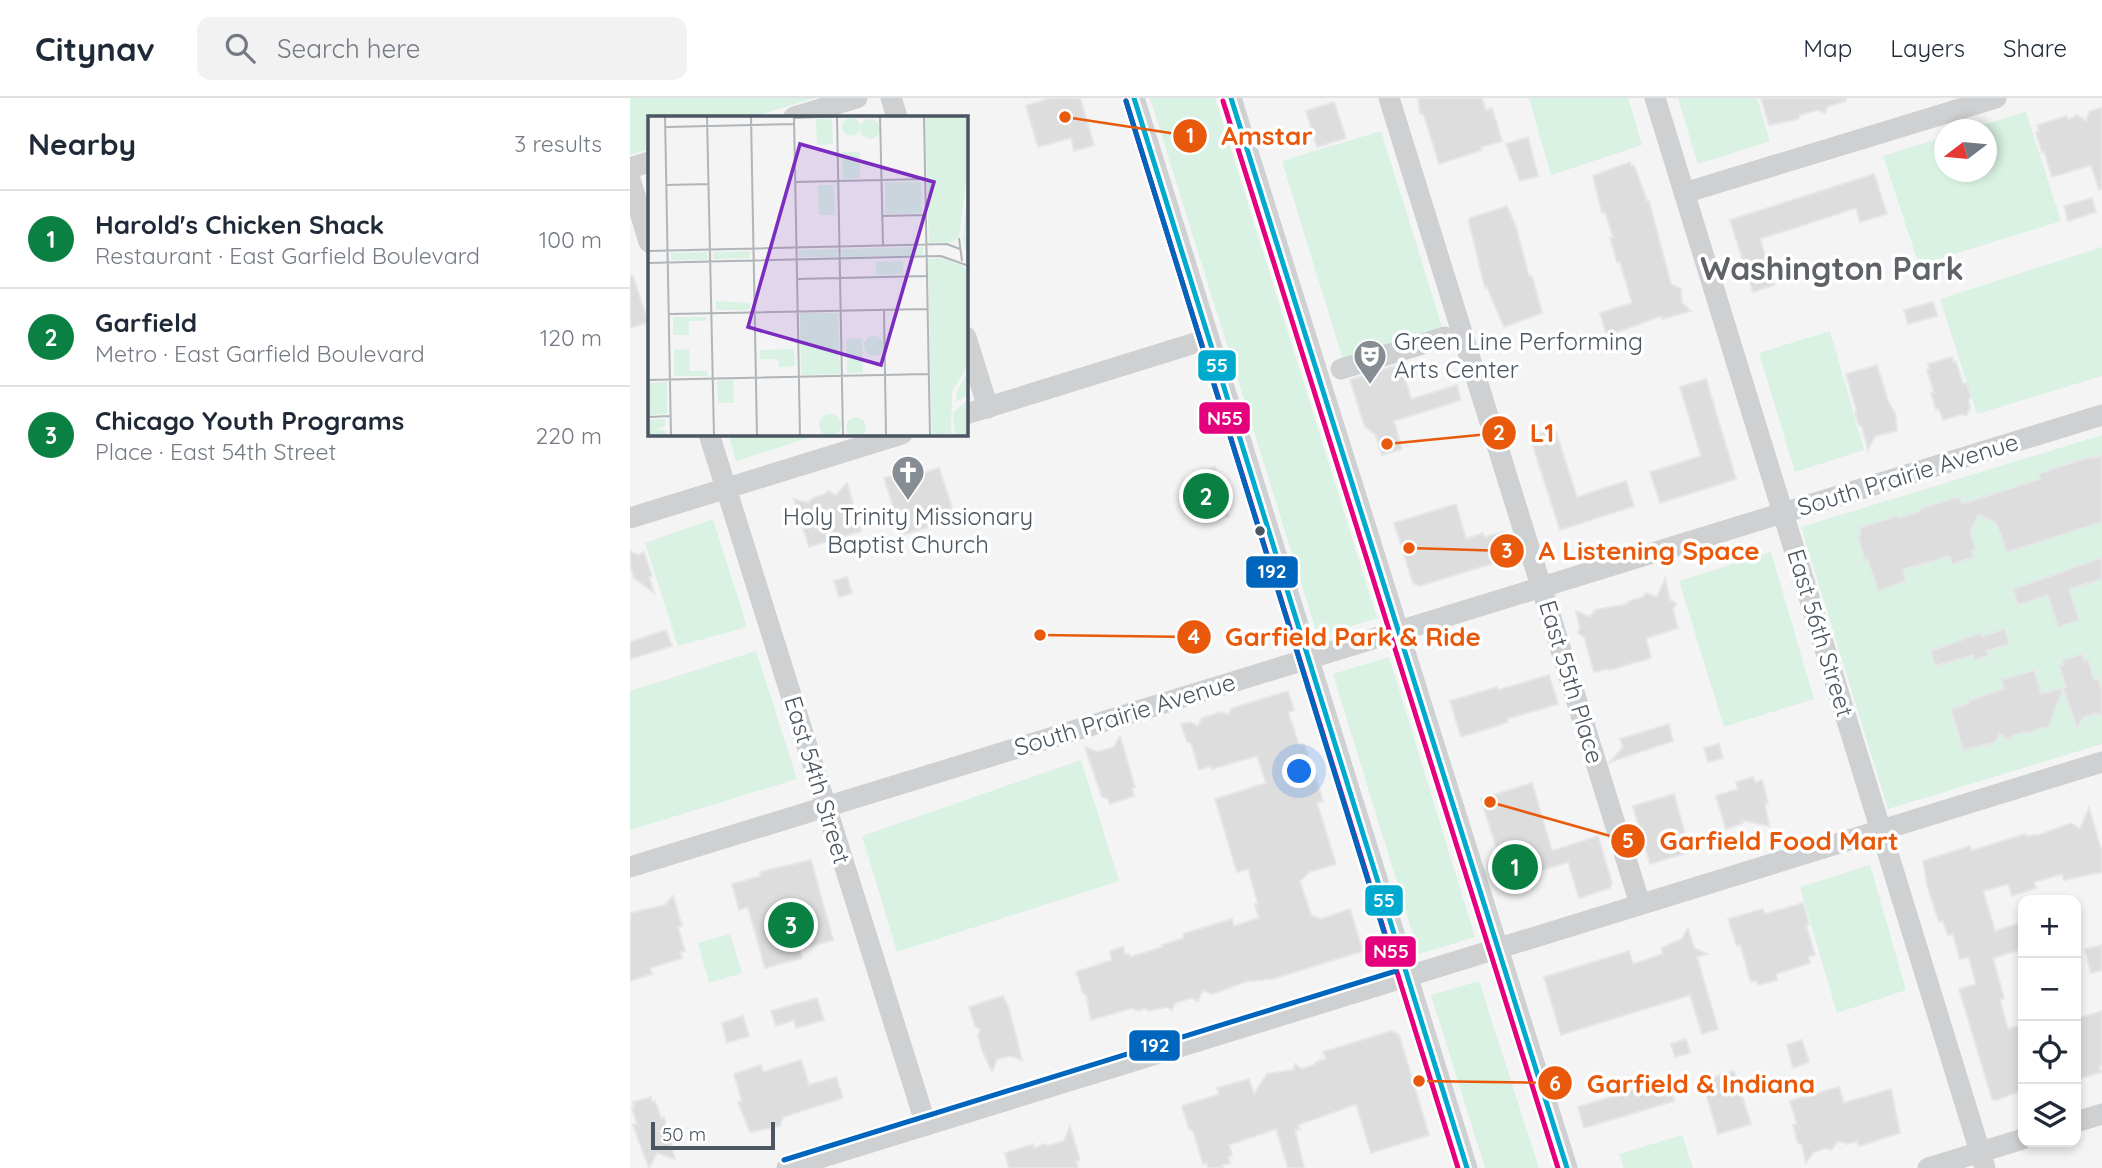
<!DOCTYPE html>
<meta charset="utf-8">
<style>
body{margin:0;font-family:Quicksand,sans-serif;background:#f2f2f3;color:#1f2937}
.controls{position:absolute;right:21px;bottom:21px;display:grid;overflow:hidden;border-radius:14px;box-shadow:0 4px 10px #0003}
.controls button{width:63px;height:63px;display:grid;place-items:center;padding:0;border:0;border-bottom:2px solid #e0e1e3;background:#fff;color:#1f2937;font:35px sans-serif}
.compass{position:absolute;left:1304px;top:21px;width:63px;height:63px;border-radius:50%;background:#fff;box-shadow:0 4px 10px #0003;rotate:254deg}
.scale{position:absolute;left:21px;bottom:18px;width:124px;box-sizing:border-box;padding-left:7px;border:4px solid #4a5661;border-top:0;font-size:19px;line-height:24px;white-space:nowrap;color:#4a5661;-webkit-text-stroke:5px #fff;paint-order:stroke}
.you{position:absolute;left:670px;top:674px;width:24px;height:24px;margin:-18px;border:5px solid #fff;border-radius:50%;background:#1a73e8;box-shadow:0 0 0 10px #1a73e833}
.badge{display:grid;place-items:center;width:46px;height:46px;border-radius:50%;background:#0b8043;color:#fff;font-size:23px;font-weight:700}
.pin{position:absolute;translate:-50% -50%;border:4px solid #fff;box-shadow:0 2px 7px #0006}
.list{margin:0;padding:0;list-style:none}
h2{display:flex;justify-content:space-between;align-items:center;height:91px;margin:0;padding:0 28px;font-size:30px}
h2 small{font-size:23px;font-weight:400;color:#747a83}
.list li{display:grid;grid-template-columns:46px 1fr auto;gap:21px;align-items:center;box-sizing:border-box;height:98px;padding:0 28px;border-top:2px solid #e0e1e3}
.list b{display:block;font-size:26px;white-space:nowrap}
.list p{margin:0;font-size:23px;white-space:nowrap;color:#747a83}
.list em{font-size:23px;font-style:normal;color:#747a83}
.icon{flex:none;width:38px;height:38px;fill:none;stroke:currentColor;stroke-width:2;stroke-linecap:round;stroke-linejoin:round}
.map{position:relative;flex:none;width:1472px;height:1070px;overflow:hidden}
header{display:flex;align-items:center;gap:42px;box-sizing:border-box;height:98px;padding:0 35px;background:#fff;border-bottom:2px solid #e0e1e3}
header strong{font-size:33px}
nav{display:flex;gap:38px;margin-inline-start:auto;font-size:24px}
.search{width:490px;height:63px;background:#f2f2f3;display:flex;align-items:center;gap:18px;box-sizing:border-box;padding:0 24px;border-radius:14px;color:#747a83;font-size:26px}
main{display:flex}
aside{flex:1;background:#fff}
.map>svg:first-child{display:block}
.green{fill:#d9f2e3}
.building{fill:#ddddde;stroke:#e5e6e7;stroke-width:2}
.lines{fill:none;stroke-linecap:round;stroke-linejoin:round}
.minor{stroke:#ced0d2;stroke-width:21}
.bus-1-casing{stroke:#fff;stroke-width:10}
.bus-2-casing{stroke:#fff;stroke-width:10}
.bus-3-casing{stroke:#fff;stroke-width:10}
.bus-1{stroke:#00a9ce;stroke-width:5}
.bus-2{stroke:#e5007d;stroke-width:5}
.bus-3{stroke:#0065bd;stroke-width:5}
.bus-dot{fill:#4a5661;stroke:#fff;stroke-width:2.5}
.labels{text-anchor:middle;stroke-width:7;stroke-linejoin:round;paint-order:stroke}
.poi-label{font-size:24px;fill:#4a5661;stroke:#fff;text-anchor:start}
.street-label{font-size:24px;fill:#4a5661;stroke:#fff}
.district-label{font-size:32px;font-weight:bold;fill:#5f6368;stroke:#fff}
.inset-road{fill:none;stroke:#b0b5b9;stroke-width:2}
.view{fill:#7b2cbf;fill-opacity:0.15;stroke:#7b2cbf;stroke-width:3.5}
.inset-edge{fill:none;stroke:#4a5661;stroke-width:3.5}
.leader{fill:none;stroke:#e8590c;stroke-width:2.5}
.callout-dot{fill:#e8590c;stroke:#fff;stroke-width:2.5}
.mark-label{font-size:21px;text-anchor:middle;font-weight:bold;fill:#fff}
.callout-label{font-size:26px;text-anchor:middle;font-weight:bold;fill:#e8590c;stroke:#fff;stroke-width:7;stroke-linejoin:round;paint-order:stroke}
.line-badge{stroke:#fff;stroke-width:2.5}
.badge-label{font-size:19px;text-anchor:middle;font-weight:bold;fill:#fff}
</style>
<header>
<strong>Citynav</strong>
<div class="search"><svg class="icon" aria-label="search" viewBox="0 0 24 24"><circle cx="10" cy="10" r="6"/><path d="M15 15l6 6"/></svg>Search here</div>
<nav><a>Map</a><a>Layers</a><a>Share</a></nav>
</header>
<main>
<aside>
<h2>Nearby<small>3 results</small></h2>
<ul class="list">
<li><span class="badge">1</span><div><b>Harold's Chicken Shack</b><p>Restaurant · East Garfield Boulevard</p></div><em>100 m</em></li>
<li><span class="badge">2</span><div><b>Garfield</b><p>Metro · East Garfield Boulevard</p></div><em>120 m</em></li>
<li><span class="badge">3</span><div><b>Chicago Youth Programs</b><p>Place · East 54th Street</p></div><em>220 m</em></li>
</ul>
</aside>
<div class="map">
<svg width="1472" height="1070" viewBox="0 0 1472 1070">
<rect width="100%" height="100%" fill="#f4f4f4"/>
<g class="green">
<path d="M0,0H184L122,19H19V51L0,57Z"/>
<path d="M520,0H585L747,520L688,539Z"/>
<path d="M899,0H998L1012,47L921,77Z"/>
<path d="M1048,0H1127L1140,43L1068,66Z"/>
<path d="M1396,14L1431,123L1289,167L1253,58L1314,39V74H1356V32L1339,31Z"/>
<path d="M751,33L813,232L713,262L652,63Z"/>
<path d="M1472,149V278L1347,316L1310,201Z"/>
<path d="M1200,233L1234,352L1165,374L1129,255Z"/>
<path d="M98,336H191L106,363Z"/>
<path d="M1472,337V646L1258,711L1171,429Z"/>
<path d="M83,421L117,529L48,548L15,445Z"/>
<path d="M1141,454L1184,601L1094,629L1049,483Z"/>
<path d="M126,553L167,681L0,732V593Z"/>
<path d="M759,559L845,839L789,856L703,576Z"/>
<path d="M451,662L489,783L267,854L232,738Z"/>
<path d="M1240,767L1276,892L1207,915L1170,789Z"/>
<path d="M100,836L112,875L79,885L68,845Z"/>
<path d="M849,883L850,886L909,1070H855L801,897Z"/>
<path d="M1052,1037L1063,1070H994L989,1056Z"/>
</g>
<g class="building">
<path d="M420,0H450L464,47L444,53L441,40L408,49L396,8Z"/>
<path d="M788,0H852L856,12L862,10L872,43L851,49L852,52L809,66L794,17L790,15Z"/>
<path d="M1131,0H1216V3L1197,9L1195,15L1188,12L1170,17L1168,21L1139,27Z"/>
<path d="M704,4L716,40L687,49L676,13Z"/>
<path d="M1472,10V91L1469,92L1461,67L1422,79L1414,53L1412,54L1406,35L1409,33L1407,27L1437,18L1438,22L1447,17L1456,23L1460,13Z"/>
<path d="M898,39L908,78L890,83L876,46Z"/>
<path d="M1000,64L1001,68L1004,67L1017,103H1019L1041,186L1051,191L1052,205L1061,213L1032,221L1031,218L977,238L970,215L1002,205L990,164H987L980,139H983L975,114L972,115L963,78Z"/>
<path d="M1244,76L1257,116L1230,124L1226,110L1130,141L1144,187L1123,194L1100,122Z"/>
<path d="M1462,100L1466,114L1438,123L1434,108Z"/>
<path d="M877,108L886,129L899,178H902L912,215L874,229L857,189L855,190L839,124L840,120Z"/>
<path d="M0,178H3L18,224L0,230Z"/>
<path d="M1303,204L1307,218L1278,226L1274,212Z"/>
<path d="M1322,259L1324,265L1326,264L1333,286L1337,285L1341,300L1338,301L1340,310L1336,318L1332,316L1313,322L1309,311H1306L1301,295L1304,294L1297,272L1300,271L1298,266Z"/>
<path d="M771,266L781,301L827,287L831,302L764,323L772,351L752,357L745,336L735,329L720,282Z"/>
<path d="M1247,267L1258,303L1265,315L1267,333L1245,338L1238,352L1232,329L1229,327L1225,314H1227L1216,276Z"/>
<path d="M1076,281L1106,381L1030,405L1020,374L1071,358L1050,289Z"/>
<path d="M925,331L947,399L996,383L1004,408L930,432L900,339Z"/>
<path d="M1472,358V424L1377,454L1366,425L1349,416L1340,433L1346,452L1342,453L1344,459L1322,466L1320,459H1316L1272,472L1276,483L1248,493L1238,462L1235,463L1228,438L1231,437L1229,430L1267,418L1270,420L1288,414L1290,411L1329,399L1332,406L1410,381L1409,376L1425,370L1454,361Z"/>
<path d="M585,369L599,418L576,425L574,416L563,419L554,388L566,384L563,376Z"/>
<path d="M309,370L322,409L320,410L321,414L299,420L302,428L272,437L254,380L284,371L286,377Z"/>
<path d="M217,385L231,433L179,449L172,427L165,423L169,417L164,401L178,405L183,400L195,396L198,393L206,397Z"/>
<path d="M826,406L836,441L853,435L854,439L873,434L881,460L789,488L783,485L764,425Z"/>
<path d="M0,453L8,457L14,454L22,478L19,479L24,495L4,480L0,466Z"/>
<path d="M1472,460V481L1439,491L1449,522L1428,529L1418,497L1388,507L1383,491Z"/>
<path d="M217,479L222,495L209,499L204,483Z"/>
<path d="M1035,481L1040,502L1046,505L1043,511L1048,530L1016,540L1021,560L980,572L977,571L964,574L954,539L948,535L950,529L946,513L960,519L965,512L997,506L999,503L1013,499L1016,495L1027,499Z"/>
<path d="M1375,531L1379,546L1357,553L1358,558L1344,562L1343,557L1305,568L1301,553L1351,535L1352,538Z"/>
<path d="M36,532L42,548L0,561V544Z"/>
<path d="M1452,556L1454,563L1458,561L1464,582L1468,580L1472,593V617L1466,615L1454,619L1447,629L1433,590L1418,631L1411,629L1399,635L1394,634L1382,638L1380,642L1370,636L1364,645L1333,652L1321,611L1339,606L1338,603L1374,591L1371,582L1404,572L1411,596L1436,589L1430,568L1433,567L1432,562Z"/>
<path d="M919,577L928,606L877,621L878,624L831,639L820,603L867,589L868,592Z"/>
<path d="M658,593L664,612L658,614L669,647L674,646L681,665L693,703L687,705L706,766L679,774L670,783L681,817L691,821L720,811L733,853L642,881L618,883L582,896L573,892L568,903L561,900L545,905L542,912L538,909L518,913L517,910L508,913L502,910L461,922L456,897L453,895L446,874L482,862L480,853L493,849L495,857L499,856L500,859L533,849L532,847L554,840L553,836L569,831L602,821L604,828L629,820L625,806H628L618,771L607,774L585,701L636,685L627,658L582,671L581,668L569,672L561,645L557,644L551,626L560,624L568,628L572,620L591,614L598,617L602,610Z"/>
<path d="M1039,626L1043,643L980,664L993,649L990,641Z"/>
<path d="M490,638L505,689L502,690L504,698L480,706L478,701L472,699L455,649L467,654L484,649Z"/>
<path d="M1089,646L1093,660L1078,664L1074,650Z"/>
<path d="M1123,679L1125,684L1132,682L1138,705L1135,706L1139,728L1112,722L1113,725L1096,731L1086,698L1108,691L1106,684Z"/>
<path d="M902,685L922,753L968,738L982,785L980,790L949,800L938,764L877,783L851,701Z"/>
<path d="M1044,696L1060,754L1020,766L1003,708Z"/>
<path d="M1459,710L1472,754V774L1434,782L1432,776L1404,784L1406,790L1382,798L1378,786L1353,793L1365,833L1393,824V851L1363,860L1374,900L1370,902L1378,931L1393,927V992L1367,1002L1362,1001L1329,891L1346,886L1339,859L1330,861L1323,836L1318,837L1313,823L1309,824L1297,787L1293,763L1340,748L1341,753L1395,736L1396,738L1409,737L1441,725L1450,731Z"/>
<path d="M181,762L203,842L170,851L172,860L135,870L118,809L109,812L102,786L131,778L130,774Z"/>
<path d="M43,798L52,828L48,829L55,853L50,854L52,860L20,870L22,876L0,883V815L35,807Z"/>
<path d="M1173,805L1179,826L1176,827L1185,857L1178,859L1180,865L1146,876L1147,882L1128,887L1126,882L1121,884L1110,847L1107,848L1098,821L1133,811L1135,816Z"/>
<path d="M1058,830L1064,850L1077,856L1067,859L1088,931L1072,936L1060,897L931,937L914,879L999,853L1003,866L1033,856L1031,850L1052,841Z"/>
<path d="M1472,847V872L1461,875L1455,851Z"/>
<path d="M373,898L379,911L392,962L381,958L367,961L362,974L352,952L348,938L350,931L345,928L339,909Z"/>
<path d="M187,900L194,922L166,930L164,922L146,928L141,913Z"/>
<path d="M1472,913V967L1469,968L1471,974L1446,982V921Z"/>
<path d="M113,918L119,938L97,945L92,925Z"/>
<path d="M761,933L769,937L799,1037L741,1055L726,1006L668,1027L670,1031L665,1032L674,1070H658L646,1031L599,1047L602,1057L598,1059L600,1065L592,1067L593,1070H578L577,1065L573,1066L563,1033L559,1031L552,1008L589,996L587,990L619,981L624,996L637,976L663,972L665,966L671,971L684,967L686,964L696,961L693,954Z"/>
<path d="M1056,941L1060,955L1045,959L1041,946Z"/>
<path d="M1172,942L1179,964L1163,970L1157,947Z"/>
<path d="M171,962L179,987L206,979L213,1000L153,1019L150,1028L120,1034L108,1004L112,1003L104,976L131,967L133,974Z"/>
<path d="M1104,973L1121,1026L1088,1036L1072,983Z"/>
<path d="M1038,981L1044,1003L954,1030L948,1009Z"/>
<path d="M1209,989L1214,1005L1261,991L1270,1035L1229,1048L1227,1043L1217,1046L1208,1043L1201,1052L1196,1050L1184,1054L1176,1065L1172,1047L1168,1045L1163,1027L1167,1026L1160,1003Z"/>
<path d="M21,999L22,1004L25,1003L31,1020L34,1019L45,1061L27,1055L19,1070L3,1027L7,1026L2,1010L4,1009L3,1004Z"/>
<path d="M440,1028L450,1062L446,1063L448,1070H379L375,1055L403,1046L404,1050L414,1046L418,1048L434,1043Z"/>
</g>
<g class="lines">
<g class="minor">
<path d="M261,0L267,19"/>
<path d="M504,0L837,1070"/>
<path d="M601,0L937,1070"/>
<path d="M759,0L1010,806"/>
<path d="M1025,0L1355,1070"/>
<path d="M164,19L227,0"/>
<path d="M0,70L19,64"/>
<path d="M0,81L19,144"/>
<path d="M1054,95L1366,0"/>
<path d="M336,239L358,310"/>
<path d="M711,271L815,239"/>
<path d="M336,316L578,241"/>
<path d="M79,336L296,1027"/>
<path d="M0,420L272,336"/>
<path d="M0,769L1472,317"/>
<path d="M1446,1024L1472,1016"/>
<path d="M157,1070L1472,664"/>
<path d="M1298,1070L1393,1041"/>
</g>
<defs>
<g id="bus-1">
<path d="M504,0L837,1070"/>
<path d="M601,0L937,1070"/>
</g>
<g id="bus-2">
<path d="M496,3L828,1070"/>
<path d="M593,3L928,1070"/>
</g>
<path id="bus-3" d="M154,1062L766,873L496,3"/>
</defs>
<use href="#bus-1" class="bus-1-casing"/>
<use href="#bus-2" class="bus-2-casing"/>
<use href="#bus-3" class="bus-3-casing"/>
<use href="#bus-1" class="bus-1"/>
<use href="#bus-2" class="bus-2"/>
<use href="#bus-3" class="bus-3"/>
</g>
<defs>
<symbol id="theatre-pin" viewBox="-11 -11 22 30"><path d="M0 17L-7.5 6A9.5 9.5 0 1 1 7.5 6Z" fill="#868d94" stroke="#fff"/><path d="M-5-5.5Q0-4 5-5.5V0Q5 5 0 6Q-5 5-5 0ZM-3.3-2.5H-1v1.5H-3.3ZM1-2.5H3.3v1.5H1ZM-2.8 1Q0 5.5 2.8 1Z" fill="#fff"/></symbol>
<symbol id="church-pin" viewBox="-11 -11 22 30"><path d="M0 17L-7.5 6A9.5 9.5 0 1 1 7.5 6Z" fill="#868d94" stroke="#fff"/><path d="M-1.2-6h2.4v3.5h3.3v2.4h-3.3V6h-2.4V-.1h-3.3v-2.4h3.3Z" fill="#fff"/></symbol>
</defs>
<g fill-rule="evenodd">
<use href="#theatre-pin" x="721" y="239" width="38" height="52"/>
<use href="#church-pin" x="259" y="355" width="38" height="52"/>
</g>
<circle class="bus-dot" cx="630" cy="433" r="6"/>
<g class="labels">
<g class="poi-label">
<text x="764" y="252">Green Line Performing<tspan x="764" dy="28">Arts Center</tspan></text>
<text x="278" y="427" text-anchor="middle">Holy Trinity Missionary<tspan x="278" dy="28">Baptist Church</tspan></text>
</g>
<g class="street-label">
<text transform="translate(1278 377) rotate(-17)" y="8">South Prairie Avenue</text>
<text transform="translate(1190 535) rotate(73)" y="8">East 56th Street</text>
<text transform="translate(941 584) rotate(73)" y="8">East 55th Place</text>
<text transform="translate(495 617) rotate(-17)" y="8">South Prairie Avenue</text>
<text transform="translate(187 682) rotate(73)" y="8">East 54th Street</text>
</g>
<g class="district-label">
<text x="1202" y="182">Washington Park</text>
</g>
</g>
<g transform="translate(18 18)">
<rect width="320" height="320" fill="#f4f4f4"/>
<path d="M277,0H320V54L311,120L305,126L281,127ZM194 11a9 9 0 1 1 18 0a9 9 0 1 1-18 0ZM184,3L185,28L169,29L168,3ZM212 13a10 10 0 1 1 20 0a10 10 0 1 1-20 0ZM194,36H212V62L195,63ZM237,66H273L274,97L237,98ZM170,69H186L187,99H171ZM320,71L321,144H320L315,124ZM275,131V139L194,141V133ZM189,133V141H151V134ZM102,135V142L65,143V136ZM59,136L60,144H23V137ZM297,142L320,153V248L304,276L303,320H284L280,143ZM255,145V158L228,159V146ZM68,185L102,187V194H68ZM152,197H190L192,258L153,259ZM25,201H58V205H41V219H25ZM216 230a10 10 0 1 1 20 0a10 10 0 1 1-20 0ZM214,222L215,257H199L198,223ZM41,233L42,255H59L60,260H26V234ZM146,233L147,250L131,251L130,243H112V234ZM320,255V279L308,286L309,276ZM85,264L86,287H70L69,265ZM19,266V298L0,299V267ZM320,284V320H307L305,297ZM171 309a11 11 0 1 1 22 0a11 11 0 1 1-22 0ZM198 311a10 10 0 1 1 20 0a10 10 0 1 1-20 0ZM17,303V311L6,313L18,314V320H0V304Z" fill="#d9f2e3"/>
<path class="inset-road" d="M17,0L23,320M59,0L66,320M103,0L109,320M146,0L152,320M189,0L195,320M232,0L235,130M276,0L282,320M146,2L196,0M18,11L146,8M147,66L277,63M18,69L61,68M234,100L278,99M311,122L314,145M0,135L299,128L312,133M0,147L293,140L321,150M149,163L279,160M236,194L238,320M21,198L279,193M0,264L281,258M0,301L22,300"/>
<path class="view" d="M152,28L286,66L233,249L100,211Z"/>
<rect width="320" height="320" class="inset-edge"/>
</g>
<path class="leader" d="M435 19L560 38M757 346L869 335M779 450L877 453M410 537L564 539M860 704L998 743M789 983L925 985"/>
<g class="callout-dot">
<circle cx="435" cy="19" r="7"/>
<circle cx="757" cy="346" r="7"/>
<circle cx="779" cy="450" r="7"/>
<circle cx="410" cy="537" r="7"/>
<circle cx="860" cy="704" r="7"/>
<circle cx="789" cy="983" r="7"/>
<circle cx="560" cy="38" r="18"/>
<circle cx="869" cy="335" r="18"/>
<circle cx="877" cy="453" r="18"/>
<circle cx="564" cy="539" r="18"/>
<circle cx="998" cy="743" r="18"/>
<circle cx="925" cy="985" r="18"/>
</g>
<g class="mark-label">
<text x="560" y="45">1</text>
<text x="869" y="342">2</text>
<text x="877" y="460">3</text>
<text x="564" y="546">4</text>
<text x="998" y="750">5</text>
<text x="925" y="993">6</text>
</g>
<g class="callout-label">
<text x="637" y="47">Amstar</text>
<text x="912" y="344">L1</text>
<text x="1019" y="462">A Listening Space</text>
<text x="723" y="548">Garfield Park &amp; Ride</text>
<text x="1149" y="752">Garfield Food Mart</text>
<text x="1071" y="995">Garfield &amp; Indiana</text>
</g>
<g class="line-badge">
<rect x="567" y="251" width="40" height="33" rx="7" fill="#00a9ce"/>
<rect x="568" y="303" width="53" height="34" rx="7" fill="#e5007d"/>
<rect x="615" y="457" width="54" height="34" rx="7" fill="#0065bd"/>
<rect x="734" y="786" width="40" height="33" rx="7" fill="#00a9ce"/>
<rect x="734" y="837" width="53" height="33" rx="7" fill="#e5007d"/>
<rect x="498" y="931" width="53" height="33" rx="7" fill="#0065bd"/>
</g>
<g class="badge-label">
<text x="587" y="274">55</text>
<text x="595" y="327">N55</text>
<text x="642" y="480">192</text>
<text x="754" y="809">55</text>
<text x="761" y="860">N55</text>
<text x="525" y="954">192</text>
</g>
</svg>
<div class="controls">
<button>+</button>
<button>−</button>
<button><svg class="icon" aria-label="locate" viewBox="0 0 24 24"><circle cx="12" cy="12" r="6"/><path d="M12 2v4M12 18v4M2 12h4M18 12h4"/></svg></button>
<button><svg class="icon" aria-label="layers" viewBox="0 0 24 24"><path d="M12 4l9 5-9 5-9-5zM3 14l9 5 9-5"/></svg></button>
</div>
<svg class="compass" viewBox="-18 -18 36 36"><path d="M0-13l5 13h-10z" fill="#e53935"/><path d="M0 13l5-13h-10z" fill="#747a83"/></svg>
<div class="scale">50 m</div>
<div class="you"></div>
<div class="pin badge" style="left:885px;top:769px">1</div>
<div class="pin badge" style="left:576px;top:398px">2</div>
<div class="pin badge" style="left:161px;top:827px">3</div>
</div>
</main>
